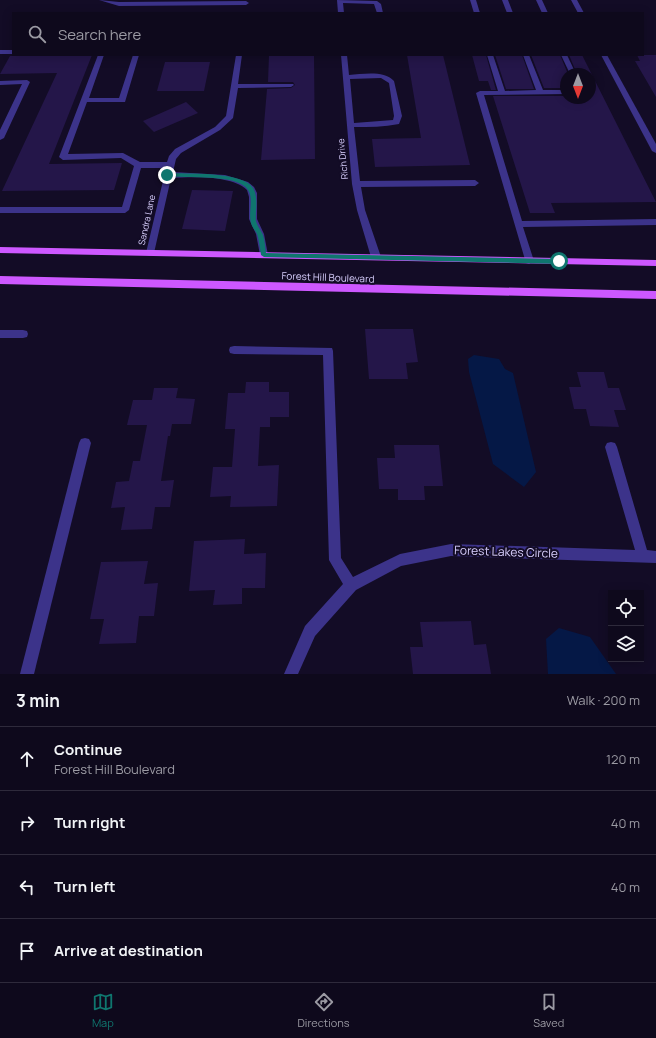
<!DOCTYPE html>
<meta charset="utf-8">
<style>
body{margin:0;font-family:Manrope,sans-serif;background:#1c1729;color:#f1f3f6}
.controls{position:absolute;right:12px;bottom:12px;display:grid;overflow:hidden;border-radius:0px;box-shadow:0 2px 10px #0003}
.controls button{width:36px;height:36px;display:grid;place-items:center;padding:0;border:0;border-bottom:1px solid #2e2a3b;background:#0e091c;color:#f1f3f6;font:20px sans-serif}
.compass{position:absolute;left:560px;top:68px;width:36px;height:36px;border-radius:50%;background:#0e091c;box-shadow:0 2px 10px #0003;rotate:180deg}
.stop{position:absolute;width:12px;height:12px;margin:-9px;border:3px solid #0f766e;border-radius:50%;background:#fff}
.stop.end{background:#0f766e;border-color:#fff;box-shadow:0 1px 4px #0008}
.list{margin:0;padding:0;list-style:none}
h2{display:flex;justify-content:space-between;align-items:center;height:52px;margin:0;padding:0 16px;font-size:17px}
h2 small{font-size:13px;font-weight:400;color:#9b9aa3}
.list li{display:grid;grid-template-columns:26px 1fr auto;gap:12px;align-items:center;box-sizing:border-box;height:64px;padding:0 16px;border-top:1px solid #2e2a3b}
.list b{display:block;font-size:15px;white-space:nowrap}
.list p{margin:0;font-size:13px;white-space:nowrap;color:#9b9aa3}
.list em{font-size:13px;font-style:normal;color:#9b9aa3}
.icon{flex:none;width:22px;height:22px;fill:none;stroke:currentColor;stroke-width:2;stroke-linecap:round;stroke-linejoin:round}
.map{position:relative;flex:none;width:656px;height:674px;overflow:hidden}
.search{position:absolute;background:#0e091c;box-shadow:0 2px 10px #0003;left:12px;right:12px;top:12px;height:44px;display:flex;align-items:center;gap:10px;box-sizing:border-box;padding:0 14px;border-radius:0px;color:#9b9aa3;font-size:15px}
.sheet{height:308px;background:#0e091c}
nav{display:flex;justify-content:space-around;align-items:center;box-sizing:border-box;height:56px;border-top:1px solid #2e2a3b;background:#0e091c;font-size:11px;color:#9b9aa3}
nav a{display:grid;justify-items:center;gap:2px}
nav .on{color:#0f766e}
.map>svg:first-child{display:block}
.water{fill:#051846}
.building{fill:#241649}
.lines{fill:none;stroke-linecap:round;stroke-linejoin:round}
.minor{fill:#3c338a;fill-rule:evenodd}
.major{fill:#cd58ff;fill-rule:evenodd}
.route{fill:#0f766e}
.labels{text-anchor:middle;stroke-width:4;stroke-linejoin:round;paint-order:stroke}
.far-street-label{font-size:9px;fill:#dad1ff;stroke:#130c26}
.street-label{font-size:10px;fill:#dad1ff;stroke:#130c26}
.near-street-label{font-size:12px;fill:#dad1ff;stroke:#130c26}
</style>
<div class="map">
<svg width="656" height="674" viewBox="0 0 656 674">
<rect width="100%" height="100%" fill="#130c26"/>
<g class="water">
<path d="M474,355L499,359L505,369L513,373L536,472L524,487L493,464L469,372L468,359Z"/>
<path d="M559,628L590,637L616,674H548L546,639Z"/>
</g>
<g class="building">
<path d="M92,55L49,164L122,163L114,190L2,191L57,73L0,74L10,56Z"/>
<path d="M269,55H314L315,159L261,160L267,89L291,88L295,85L293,82H268Z"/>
<path d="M407,55H443L470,165L375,167L372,139L421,138Z"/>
<path d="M472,55H486L496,90H491L488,81H479Z"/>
<path d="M495,55H522L534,89H506Z"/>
<path d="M531,55H560L568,74H566V88H544Z"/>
<path d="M569,55H582L656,202L551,203L555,213H530L493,96H566V98H590V74H577Z"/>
<path d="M637,55H656V97L635,61H640Z"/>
<path d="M165,62H210L204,91H157Z"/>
<path d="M186,102L198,113L154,132L143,121Z"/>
<path d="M192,190L233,191L225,231L182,229Z"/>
<path d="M365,329H413L418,362L406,363L408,379H369Z"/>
<path d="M577,372H604L608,388H619L626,410H614L619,427L590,426L586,409H574L569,387H581Z"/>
<path d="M246,382H269V392H289V417H270V427H260L258,466L279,465L277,506L230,507L231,496L210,497L213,467H232L235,429H225L228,393H245Z"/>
<path d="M154,388H178L176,398L195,399L191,424H172L170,436H168L161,481L174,480L170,507H155L152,529L121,530L125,507L111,508L116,482L129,481L133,461H140L147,425H127L133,400H152Z"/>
<path d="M394,445H439L443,486H424L425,500H398V489H379L377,458H395Z"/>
<path d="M245,539L244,554L266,553L265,588H242V604L213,605L215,590L189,591L194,541Z"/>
<path d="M148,561L144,584L158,583L154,616H139L136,643L99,644L104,619H90L101,562Z"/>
<path d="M471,621L474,645L486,644L491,674H413L410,647H423L420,622Z"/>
</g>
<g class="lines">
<g class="minor">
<path d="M99,0L119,2L246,1L249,3L246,5L119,6Z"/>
<path d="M337,0L377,1L381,4L383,13H377L374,4L343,3L344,13H338Z"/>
<path d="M470,0H476L480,13H474Z"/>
<path d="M502,0H508L513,13H507Z"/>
<path d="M536,0H542L548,13H542Z"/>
<path d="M571,0H577L584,13H578Z"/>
<rect x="0" y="50" width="13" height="4"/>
<path d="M98,55H104L89,98H119L133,55H139L125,102H87L68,154L123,153L140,162H167L169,156L175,149L215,127L226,116L236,55H242L238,84H293L294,85L291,87L238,88L233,118L220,130L181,153L176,159L173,172L225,175L248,182L254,187L257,193V219L264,234L268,255L267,257H261L260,255L256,234L249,219V197L247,190C231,175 193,177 171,178L154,253L150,256L147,255L146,253L166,168H141L129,210L125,213H0V207H122L134,166L121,158L63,160L59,157Z"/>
<path d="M341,55H347L349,75C363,74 384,70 394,81L402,116L399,124C384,127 369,127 354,127L360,181L475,180L479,183L475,186L361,187L365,210L381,257L376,260L371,257L357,210L352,184ZM381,78L389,83L394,116L393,120L354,123L350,79Z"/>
<path d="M487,55H493L505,91L536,90L523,55H529L543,90H566V94L484,95L522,221L656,219V225L523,227L534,261L529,264L526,263L476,93L480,91H498Z"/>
<path d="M561,55H567L576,74H570Z"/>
<path d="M601,55H607L656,144V153L652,151Z"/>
<path d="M27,80L30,82L4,138L0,140V130L22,84L0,85V81Z"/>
<path d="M0,330H23L27,331L28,334L27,337L23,338H0Z"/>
<path d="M234,346L332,348L333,351L341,558L353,577L400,554L451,544L635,550L605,447L607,443L611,442L615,443L617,447L647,550L656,551V563L451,556L401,566L356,590L315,636L298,674H284L305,626L343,584L329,560L323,355L234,354L230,353L229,350L230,347Z"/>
<path d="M85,438L89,439L91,443L34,674H20L79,443L81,439Z"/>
</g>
<g class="major">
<path d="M0,247L656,260V266L0,253Z"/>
<path d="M0,276L656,291V299L0,284Z"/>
</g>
</g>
<path class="route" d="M167,173C186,174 243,171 253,188C259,198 255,211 256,221C257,226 261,230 263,235C265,241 265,247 266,253L559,259L562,261L559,264L264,257L261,255C260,248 259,240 257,234C255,230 252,227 251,223C248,213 254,199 248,190C238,173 184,179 165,176V175Z"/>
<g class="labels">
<g class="far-street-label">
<text transform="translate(343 159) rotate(-96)" y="3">Rich Drive</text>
<text transform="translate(147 220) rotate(-78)" y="3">Sandra Lane</text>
</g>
<g class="street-label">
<text transform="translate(328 277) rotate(2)" y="4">Forest Hill Boulevard</text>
</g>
<g class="near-street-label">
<text transform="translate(506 552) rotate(2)" y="4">Forest Lakes Circle</text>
</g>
</g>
</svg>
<div class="controls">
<button><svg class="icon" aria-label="locate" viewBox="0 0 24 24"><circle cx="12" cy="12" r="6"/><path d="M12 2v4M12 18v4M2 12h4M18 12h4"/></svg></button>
<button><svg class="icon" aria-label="layers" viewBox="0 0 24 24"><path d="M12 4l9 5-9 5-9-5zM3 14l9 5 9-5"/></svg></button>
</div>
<svg class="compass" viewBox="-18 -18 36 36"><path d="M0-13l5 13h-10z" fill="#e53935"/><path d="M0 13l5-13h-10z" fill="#9b9aa3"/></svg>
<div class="stop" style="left:559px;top:261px"></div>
<div class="stop end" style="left:167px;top:175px"></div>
<div class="search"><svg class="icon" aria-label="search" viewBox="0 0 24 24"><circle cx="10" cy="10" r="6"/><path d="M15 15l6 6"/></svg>Search here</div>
</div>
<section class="sheet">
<h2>3 min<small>Walk · 200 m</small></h2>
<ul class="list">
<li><svg class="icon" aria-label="ahead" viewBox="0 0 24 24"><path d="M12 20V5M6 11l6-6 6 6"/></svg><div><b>Continue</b><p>Forest Hill Boulevard</p></div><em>120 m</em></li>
<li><svg class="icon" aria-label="right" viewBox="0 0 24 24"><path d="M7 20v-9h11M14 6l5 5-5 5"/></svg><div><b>Turn right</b></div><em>40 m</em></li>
<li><svg class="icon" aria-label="left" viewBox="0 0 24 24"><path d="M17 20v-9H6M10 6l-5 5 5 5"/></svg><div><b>Turn left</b></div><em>40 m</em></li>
<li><svg class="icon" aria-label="arrive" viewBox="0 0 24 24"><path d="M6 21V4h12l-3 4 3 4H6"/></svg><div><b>Arrive at destination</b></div></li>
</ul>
</section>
<nav>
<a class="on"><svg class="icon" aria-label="map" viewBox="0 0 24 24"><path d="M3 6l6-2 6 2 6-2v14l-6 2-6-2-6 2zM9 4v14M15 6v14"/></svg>Map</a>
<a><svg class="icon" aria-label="directions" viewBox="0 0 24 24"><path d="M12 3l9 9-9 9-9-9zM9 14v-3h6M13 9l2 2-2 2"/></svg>Directions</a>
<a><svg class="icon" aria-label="saved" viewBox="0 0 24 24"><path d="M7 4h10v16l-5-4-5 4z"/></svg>Saved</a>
</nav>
